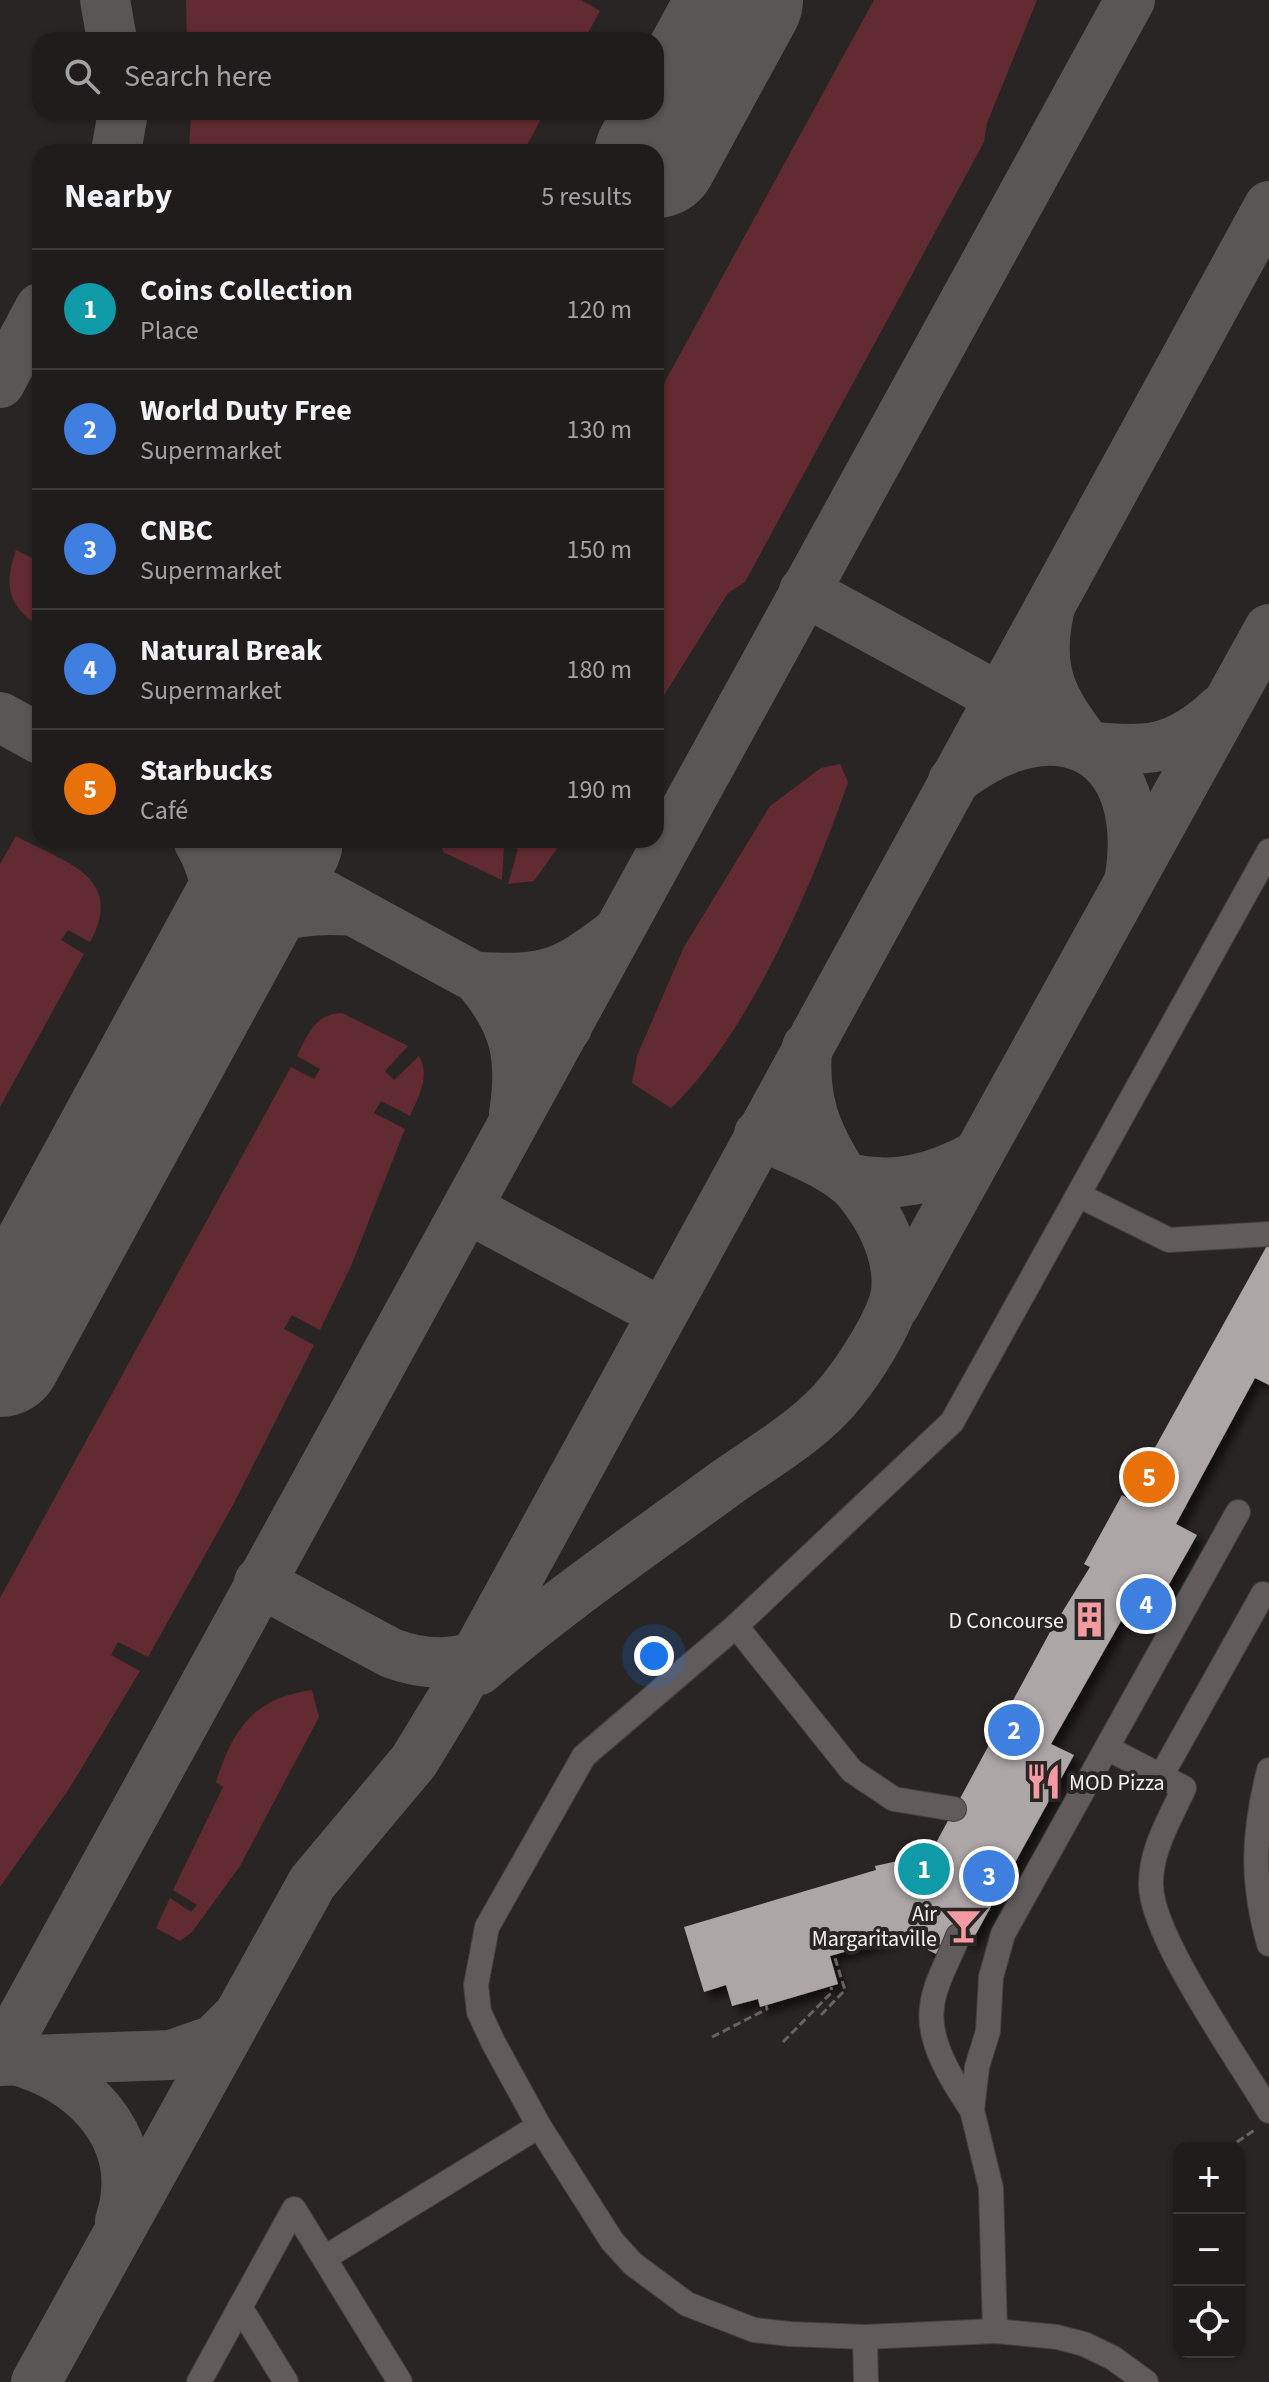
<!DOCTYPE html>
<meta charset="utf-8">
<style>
body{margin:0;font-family:"Source Sans 3",sans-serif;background:#2d2929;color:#f1f3f6}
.controls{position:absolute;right:24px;bottom:24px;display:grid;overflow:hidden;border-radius:16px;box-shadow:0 2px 6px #0004}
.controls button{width:72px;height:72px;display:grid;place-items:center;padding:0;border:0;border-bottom:2px solid #3d3a3b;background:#201c1c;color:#f1f3f6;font:40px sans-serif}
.you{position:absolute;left:654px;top:1656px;width:28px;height:28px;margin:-20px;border:6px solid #fff;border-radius:50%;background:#1a73e8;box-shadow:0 0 0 12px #1a73e833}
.badge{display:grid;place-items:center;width:52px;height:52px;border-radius:50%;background:#f49aa1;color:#fff;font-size:26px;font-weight:700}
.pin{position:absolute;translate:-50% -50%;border:4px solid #fff;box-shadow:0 2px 8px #0006}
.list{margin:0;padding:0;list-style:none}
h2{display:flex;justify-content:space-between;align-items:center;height:104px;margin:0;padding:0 32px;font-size:34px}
h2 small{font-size:26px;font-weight:400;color:#a2a1a3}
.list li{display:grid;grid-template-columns:52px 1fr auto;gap:24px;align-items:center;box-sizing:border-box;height:120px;padding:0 32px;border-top:2px solid #3d3a3b}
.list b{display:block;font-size:30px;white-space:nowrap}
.list p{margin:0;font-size:26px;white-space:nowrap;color:#a2a1a3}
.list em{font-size:26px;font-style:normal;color:#a2a1a3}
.icon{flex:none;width:44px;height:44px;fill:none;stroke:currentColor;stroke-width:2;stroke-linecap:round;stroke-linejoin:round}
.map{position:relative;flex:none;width:1269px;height:2382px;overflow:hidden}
.search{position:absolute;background:#201c1c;box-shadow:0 2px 6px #0004;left:32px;top:32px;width:632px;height:88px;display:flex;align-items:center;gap:20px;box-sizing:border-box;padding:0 28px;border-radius:24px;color:#a2a1a3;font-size:30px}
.panel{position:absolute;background:#201c1c;box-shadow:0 2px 6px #0004;left:32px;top:144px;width:632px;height:704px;border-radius:24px}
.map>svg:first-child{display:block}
.green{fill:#612b31}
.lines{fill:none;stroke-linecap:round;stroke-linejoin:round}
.taxiway{stroke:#5b5656;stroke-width:50}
.runway{stroke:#5b5656;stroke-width:124}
.building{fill:#ada6a7;filter:url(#shadow)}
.minor-casing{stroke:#454040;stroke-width:26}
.path{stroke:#686363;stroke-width:3;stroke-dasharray:8 4;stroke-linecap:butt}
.minor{stroke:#615b5b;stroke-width:24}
.labels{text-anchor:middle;stroke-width:8;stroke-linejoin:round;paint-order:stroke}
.poi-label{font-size:22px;fill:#f5f2f2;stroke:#2a2525;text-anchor:end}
</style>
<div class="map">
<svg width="1269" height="2382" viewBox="0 0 1269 2382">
<defs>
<filter id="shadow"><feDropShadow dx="7" dy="7" stdDeviation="4" flood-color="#0009"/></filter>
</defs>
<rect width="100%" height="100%" fill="#2a2525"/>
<g class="green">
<path d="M186,0H581L600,11L584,40H311L299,34L295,40H187Z"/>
<path d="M874,0H1037L987,123L984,142L745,582L728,593L661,700L656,697V398Z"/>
<path d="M191,112H545L523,152H189Z"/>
<path d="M16,550L40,562V626C7,607 4,584 16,550Z"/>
<path d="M840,764L848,782C814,882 748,1036 671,1108L632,1083L637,1056L684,947L770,806L821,768Z"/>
<path d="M16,836C65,863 126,876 90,942L68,930L61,940L84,954L0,1107V864Z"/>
<path d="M440,840H563L534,881L508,884L518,849L504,845L502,880L443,852Z"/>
<path d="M342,1013L408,1046L385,1071L394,1080L419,1056C431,1077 418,1097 410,1116L381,1101L374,1113L405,1129L351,1266L320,1330L292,1315L284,1329L314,1345L234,1503L148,1657L118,1642L111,1655L140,1671L69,1789L0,1887V1598L291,1067L314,1079L320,1069L297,1056C308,1034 315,1014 342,1013Z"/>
<path d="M312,1690L319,1717L240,1866L192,1932L180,1941L156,1928L170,1898L191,1912L197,1905L173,1890L223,1787L216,1782C233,1728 254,1698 312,1690Z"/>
</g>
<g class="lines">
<g class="taxiway">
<path d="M105,0L112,40"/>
<path d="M116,152L123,112"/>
<path d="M0,383L40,308"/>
<path d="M804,591L1088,746"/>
<path d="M1049,612C1036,670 1052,701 1088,746C1146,753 1176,751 1220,710"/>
<path d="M0,717L40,739"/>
<path d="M953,781C1054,701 1150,744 1130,877"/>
<path d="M198,840C222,881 221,919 213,965"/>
<path d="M223,840L567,1027"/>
<path d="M213,965C261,918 286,906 354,911"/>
<path d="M478,977C545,980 560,976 614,935"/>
<path d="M477,978C515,1022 523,1057 514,1114"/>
<path d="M807,1047C803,1100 815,1132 844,1177C893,1190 934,1179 978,1155"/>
<path d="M467,1208L662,1313"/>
<path d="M895,1305L1269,629"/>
<path d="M259,1582L391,1653C428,1667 459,1665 495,1649"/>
<path d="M479,1670C557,1602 643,1544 726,1483C764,1456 812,1429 841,1392C859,1370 892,1320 896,1292C900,1256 881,1218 859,1191C836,1164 790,1150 759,1134"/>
<path d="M0,2058L1130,0"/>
<path d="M0,2061L171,2055L214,2040L234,2020"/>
<path d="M25,2063C93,2085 145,2146 120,2221"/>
<path d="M36,2382L312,1883L414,1761L453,1697L1269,206"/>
</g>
<g class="runway">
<path d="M656,156L741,0"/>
<path d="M0,1355L281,840"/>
</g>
</g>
<path class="building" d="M1269,1242V1385L1255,1378L1176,1524L1197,1535L1146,1625L1125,1614L1051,1744L1074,1755L971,1943L949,1932L936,1954L928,1950L922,1930L830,1956L838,1984L760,2007L758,1999L732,2006L726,1985L704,1992L684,1927L876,1870L875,1866L930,1854L1050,1632L1090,1567L1084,1564L1122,1495L1127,1498Z"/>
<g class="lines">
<defs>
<g id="minor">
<path d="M1080,1196L1169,1240L1269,1234"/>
<path d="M736,1626L852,1771L894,1799L954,1809"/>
<path d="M1107,1748L1184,1788C1170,1819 1150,1851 1151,1885C1151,1936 1240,2062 1269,2111"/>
<path d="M1269,1770C1253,1834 1251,1880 1269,1944"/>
<path d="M1161,1776L1263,1594"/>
<path d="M958,1936C950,1958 934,1984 932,2007C927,2042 953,2082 972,2110"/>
<path d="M326,2257L539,2126"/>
<path d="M240,2307L286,2382"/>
<path d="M995,2331L991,2188L972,2110L977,2067L988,2031L991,1977L1003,1934L1238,1512"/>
<path d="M865,2337L866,2382"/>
<path d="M199,2382L294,2209L400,2382"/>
<path d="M1146,2382L1113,2358L1084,2344L1057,2337L995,2331L865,2337L790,2334L754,2330L687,2304L633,2264L612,2241L539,2126L493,2042L479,2012L476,1985L487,1927L584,1756L736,1626L952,1422L1269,851"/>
</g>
</defs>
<use href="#minor" class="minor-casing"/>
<g class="path">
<path d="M821,2015L845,1990L834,1955"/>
<path d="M712,2037L767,2009L766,2005"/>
<path d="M783,2042L832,1992L831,1987"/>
<path d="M1237,2142L1256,2129"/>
</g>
<use href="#minor" class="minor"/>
</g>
<defs>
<symbol id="building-bare" viewBox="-9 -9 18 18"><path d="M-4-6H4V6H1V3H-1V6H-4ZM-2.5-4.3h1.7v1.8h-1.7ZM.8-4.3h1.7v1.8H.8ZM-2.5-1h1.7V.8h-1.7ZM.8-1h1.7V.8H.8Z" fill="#f49aa1" stroke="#2a2525" stroke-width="2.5" paint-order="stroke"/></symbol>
<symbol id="restaurant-bare" viewBox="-9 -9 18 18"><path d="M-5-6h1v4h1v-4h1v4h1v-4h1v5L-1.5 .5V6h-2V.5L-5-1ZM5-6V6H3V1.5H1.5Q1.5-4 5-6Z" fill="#f49aa1" stroke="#2a2525" stroke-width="2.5" paint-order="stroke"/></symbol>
<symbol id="bar-bare" viewBox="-9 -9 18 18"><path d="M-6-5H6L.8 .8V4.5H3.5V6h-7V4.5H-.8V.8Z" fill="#f49aa1" stroke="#2a2525" stroke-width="2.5" paint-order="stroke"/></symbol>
</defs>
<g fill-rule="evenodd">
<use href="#building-bare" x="1064" y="1594" width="51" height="51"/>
<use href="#restaurant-bare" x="1018" y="1756" width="51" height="51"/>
<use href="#bar-bare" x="938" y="1900" width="51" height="51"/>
</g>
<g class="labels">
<g class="poi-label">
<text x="1064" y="1628">D Concourse</text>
<text x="1069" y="1790" text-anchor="start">MOD Pizza</text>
<text x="937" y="1921">Air<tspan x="937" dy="25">Margaritaville</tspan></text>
</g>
</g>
</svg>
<div class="controls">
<button>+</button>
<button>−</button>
<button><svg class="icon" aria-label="locate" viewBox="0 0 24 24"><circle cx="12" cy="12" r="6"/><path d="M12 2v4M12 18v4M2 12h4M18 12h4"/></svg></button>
</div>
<div class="you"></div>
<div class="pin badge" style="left:924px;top:1869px;background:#0f9aa8">1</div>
<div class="pin badge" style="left:1014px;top:1730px;background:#3f7fe0">2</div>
<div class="pin badge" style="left:989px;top:1876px;background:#3f7fe0">3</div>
<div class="pin badge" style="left:1146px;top:1604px;background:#3f7fe0">4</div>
<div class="pin badge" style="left:1149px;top:1477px;background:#e8710a">5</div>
<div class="search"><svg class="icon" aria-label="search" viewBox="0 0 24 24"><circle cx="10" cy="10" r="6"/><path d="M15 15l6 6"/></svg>Search here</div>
<section class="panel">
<h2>Nearby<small>5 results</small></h2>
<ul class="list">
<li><span class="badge" style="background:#0f9aa8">1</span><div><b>Coins Collection</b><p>Place</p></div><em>120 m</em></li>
<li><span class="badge" style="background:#3f7fe0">2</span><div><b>World Duty Free</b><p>Supermarket</p></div><em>130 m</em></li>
<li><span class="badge" style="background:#3f7fe0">3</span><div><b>CNBC</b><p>Supermarket</p></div><em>150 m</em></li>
<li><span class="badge" style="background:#3f7fe0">4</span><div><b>Natural Break</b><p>Supermarket</p></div><em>180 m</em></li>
<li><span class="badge" style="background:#e8710a">5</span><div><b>Starbucks</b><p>Café</p></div><em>190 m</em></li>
</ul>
</section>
</div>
